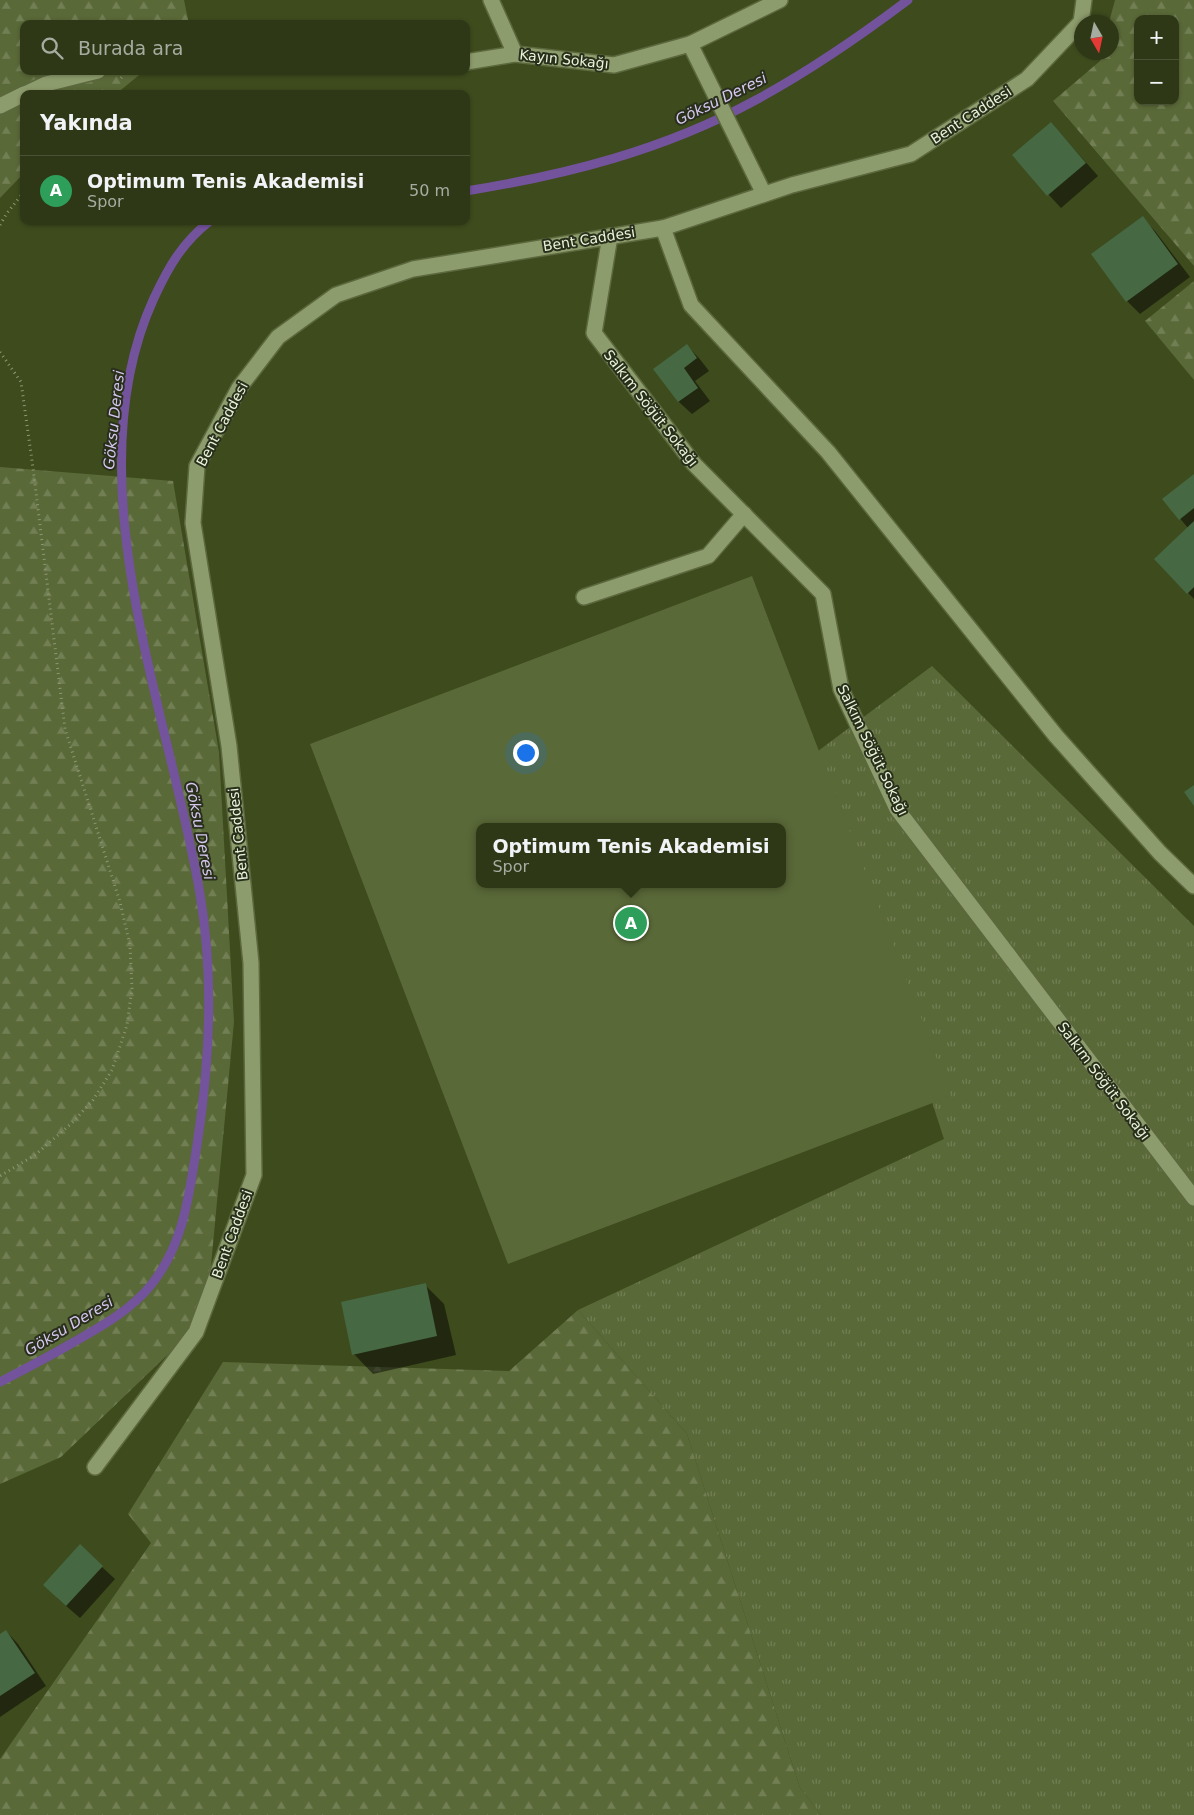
<!DOCTYPE html>
<html lang="tr">
<meta charset="utf-8">
<style>
body{margin:0;font-family:"DejaVu Sans",sans-serif;background:#363f1f;color:#f1f3f6}
.controls{position:absolute;right:15px;top:15px;display:grid;overflow:hidden;border-radius:10px;box-shadow:0 1px 4px #0004}
.controls button{width:45px;height:45px;display:grid;place-items:center;padding:0;border:0;border-bottom:1px solid #495235;background:#2e3816;color:#f1f3f6;font:25px sans-serif}
.compass{position:absolute;left:1074px;top:15px;width:45px;height:45px;border-radius:50%;background:#2e3816;box-shadow:0 1px 4px #0004;rotate:171deg}
.you{position:absolute;left:525px;top:752px;width:18px;height:18px;margin:-12px;border:4px solid #fff;border-radius:50%;background:#1a73e8;box-shadow:0 0 0 8px #1a73e833}
.badge{display:grid;place-items:center;width:32px;height:32px;border-radius:50%;background:#e69b98;color:#fff;font-size:16px;font-weight:700}
.pin{position:absolute;translate:-50% -50%;border:2px solid #fff;box-shadow:0 1px 5px #0006}
.popup{position:absolute;left:476px;top:823px;width:310px;height:65px;box-sizing:border-box;display:grid;place-content:center;border-radius:10px;background:#2e3816;filter:drop-shadow(0 1px 4px #0005);font-size:16px;white-space:nowrap;color:#a7aca1}
.popup b{font-size:19px;color:#f1f3f6}
.popup::after{content:'';position:absolute;left:50%;top:100%;margin-left:-10px;border:10px solid transparent;border-top-color:#2e3816}
.list{margin:0;padding:0;list-style:none}
h2{display:flex;justify-content:space-between;align-items:center;height:65px;margin:0;padding:0 20px;font-size:21px}
h2 small{font-size:16px;font-weight:400;color:#a7aca1}
.list li{display:grid;grid-template-columns:32px 1fr auto;gap:15px;align-items:center;box-sizing:border-box;height:70px;padding:0 20px;border-top:1px solid #495235}
.list b{display:block;font-size:19px;white-space:nowrap}
.list p{margin:0;font-size:16px;white-space:nowrap;color:#a7aca1}
.list em{font-size:16px;font-style:normal;color:#a7aca1}
.icon{flex:none;width:28px;height:28px;fill:none;stroke:currentColor;stroke-width:2;stroke-linecap:round;stroke-linejoin:round}
.map{position:relative;flex:none;width:1194px;height:1815px;overflow:hidden}
.search{position:absolute;background:#2e3816;box-shadow:0 1px 4px #0004;left:20px;top:20px;width:450px;height:55px;display:flex;align-items:center;gap:12px;box-sizing:border-box;padding:0 18px;border-radius:10px;color:#a7aca1;font-size:19px}
.panel{position:absolute;background:#2e3816;box-shadow:0 1px 4px #0004;left:20px;top:90px;width:450px;height:135px;border-radius:10px}
.map>svg:first-child{display:block}
.grass{fill:url(#grass-tufts)}
.forest{fill:url(#forest-firs);fill-rule:evenodd}
.pitch{fill:#5a6938;fill-rule:evenodd}
.shadow{fill:#0007}
.lines{fill:none;stroke-linecap:round;stroke-linejoin:round}
.stream{stroke:#74539d;stroke-width:9}
.building{fill:#466843}
.lane-casing{stroke:#5c683d;stroke-width:18}
.street-casing{stroke:#5c683d;stroke-width:18}
.secondary-casing{stroke:#5c683d;stroke-width:18}
.path{stroke:#8e9974;stroke-width:3;stroke-dasharray:1 4;stroke-linecap:butt}
.lane{stroke:#8d9c6c;stroke-width:15}
.street{stroke:#8d9c6c;stroke-width:15}
.secondary{stroke:#8d9c6c;stroke-width:15}
.labels{text-anchor:middle;stroke-width:4;stroke-linejoin:round;paint-order:stroke}
.street-label{font-size:14px;fill:#ebf4da;stroke:#282f1b}
.water-label{font-size:15px;font-style:italic;fill:#d7c7f0;stroke:#282f1b}
</style>
<div class="map">
<svg width="1194" height="1815" viewBox="0 0 1194 1815">
<defs>
<pattern id="grass-tufts" width="24" height="20" patternUnits="userSpaceOnUse" patternTransform="scale(1.25)"><rect width="24" height="20" fill="#5a6938"/><path d="M3 7l-1-3M5 7V3M7 7l1-3M15 17l-1-3M17 17v-4M19 17l1-3" fill="none" stroke="#727f54"/></pattern>
<pattern id="forest-firs" width="22" height="20" patternUnits="userSpaceOnUse" patternTransform="scale(1.25)"><rect width="22" height="20" fill="#5a6938"/><path d="M5 1l3.5 6h-7zM16 11l3.5 6h-7z" fill="#727f54"/></pattern>
</defs>
<rect width="100%" height="100%" fill="#3e4b1d"/>
<path class="grass" d="M932,666L1194,926V1815H821L800,1788L687,1434L578,1310L944,1139L818,751Z"/>
<g class="forest">
<path d="M0,0H184L189,24H24V71H144L116,94H24V173L0,198Z"/>
<path d="M1115,0H1194V266L1053,101L1100,61L1102,53L1112,52V22H1109ZM1138,19H1175V101H1138Z"/>
<path d="M1194,281V380L1145,321Z"/>
<path d="M0,467L173,481L219,752L234,1022L206,1318L61,1457L0,1484Z"/>
<path d="M578,1310L687,1434L800,1788L821,1815H0V1759L151,1543L128,1514L223,1362L509,1371Z"/>
</g>
<path class="pitch" d="M752,576L951,1096L508,1264L310,744ZM480,827H782V884H480Z"/>
<g class="shadow">
<path d="M1051,123L1098,176L1061,208L1013,156Z"/>
<path d="M1142,218L1155,231L1190,277L1140,314L1127,301Z"/>
<path d="M686,345L699,358L709,371L695,381L710,401L692,414L679,402L654,369Z"/>
<path d="M1194,475V599L1155,559L1188,528L1164,499Z"/>
<path d="M425,1285L444,1304L456,1355L373,1374L354,1354Z"/>
<path d="M102,1567L115,1579L80,1618L57,1598Z"/>
<path d="M6,1631L18,1644L46,1686L0,1717V1635Z"/>
</g>
<g class="lines">
<g class="stream">
<path d="M466,191C566,175 664,150 754,101C808,72 859,37 908,0"/>
<path d="M0,1382C25,1369 50,1356 74,1342C102,1326 131,1310 151,1285C184,1244 189,1195 197,1145C210,1062 214,977 200,894C169,711 71,478 154,298C169,266 182,243 210,221"/>
</g>
</g>
<g class="building">
<path d="M1051,122L1086,163L1047,196L1012,155Z"/>
<path d="M1143,216L1178,264L1126,302L1091,254Z"/>
<path d="M687,344L697,358L684,368L698,388L678,402L653,369Z"/>
<path d="M1194,474V508L1179,520L1162,499Z"/>
<path d="M1194,521V587L1187,594L1154,559Z"/>
<path d="M1194,785V806L1184,792Z"/>
<path d="M426,1283L437,1336L352,1355L341,1302Z"/>
<path d="M80,1544L103,1566L66,1606L43,1585Z"/>
<path d="M6,1630L35,1673L0,1696V1634Z"/>
</g>
<g class="lines">
<defs>
<g id="lane">
<path d="M663,228L691,305L828,452L1056,736L1160,853L1194,886"/>
<path d="M584,597L708,556L744,514"/>
</g>
<g id="street">
<path d="M491,0L515,54"/>
<path d="M690,44L764,194"/>
<path d="M466,62L515,54L614,65L690,44L780,0"/>
<path d="M25,94L46,84L98,71"/>
<path d="M0,106L24,94"/>
<path d="M610,236L594,333L694,464L823,594L841,689L897,809L1194,1198"/>
</g>
<path id="secondary" d="M95,1467L196,1332L254,1175L251,963L229,746L193,523L197,466L239,388L278,337L336,295L413,269L663,228L792,185L911,154L1027,79L1081,22L1084,0"/>
</defs>
<use href="#lane" class="lane-casing"/>
<use href="#street" class="street-casing"/>
<use href="#secondary" class="secondary-casing"/>
<g class="path">
<path d="M121,78L127,71"/>
<path d="M0,225L7,213L24,192"/>
<path d="M0,352L21,382L33,468L65,729L120,902L130,945L132,988L127,1025L112,1070L93,1100L72,1123L35,1155L0,1176"/>
</g>
<use href="#lane" class="lane"/>
<use href="#street" class="street"/>
<use href="#secondary" class="secondary"/>
</g>
<g class="labels">
<g class="street-label">
<text transform="translate(564 59) rotate(6)" y="5">Kayın Sokağı</text>
<text transform="translate(971 115) rotate(-33)" y="5">Bent Caddesi</text>
<text transform="translate(589 239) rotate(-9)" y="5">Bent Caddesi</text>
<text transform="translate(651 408) rotate(52)" y="5">Salkım Söğüt Sokağı</text>
<text transform="translate(222 424) rotate(-62)" y="5">Bent Caddesi</text>
<text transform="translate(873 750) rotate(64)" y="5">Salkım Söğüt Sokağı</text>
<text transform="translate(238 834) rotate(-96)" y="5">Bent Caddesi</text>
<text transform="translate(1104 1081) rotate(53)" y="5">Salkım Söğüt Sokağı</text>
<text transform="translate(232 1234) rotate(-70)" y="5">Bent Caddesi</text>
</g>
<g class="water-label">
<text transform="translate(721 99) rotate(-26)" y="5">Göksu Deresi</text>
<text transform="translate(114 420) rotate(-84)" y="5">Göksu Deresi</text>
<text transform="translate(200 831) rotate(79)" y="5">Göksu Deresi</text>
<text transform="translate(69 1326) rotate(-31)" y="5">Göksu Deresi</text>
</g>
</g>
</svg>
<div class="controls">
<button>+</button>
<button>−</button>
</div>
<svg class="compass" viewBox="-18 -18 36 36"><path d="M0-13l5 13h-10z" fill="#e53935"/><path d="M0 13l5-13h-10z" fill="#a7aca1"/></svg>
<div class="you"></div>
<div class="pin badge" style="left:631px;top:923px;background:#2e9e5b">A</div>
<div class="popup"><b>Optimum Tenis Akademisi</b>Spor</div>
<div class="search"><svg class="icon" aria-label="search" viewBox="0 0 24 24"><circle cx="10" cy="10" r="6"/><path d="M15 15l6 6"/></svg>Burada ara</div>
<section class="panel">
<h2>Yakında<small></small></h2>
<ul class="list">
<li><span class="badge" style="background:#2e9e5b">A</span><div><b>Optimum Tenis Akademisi</b><p>Spor</p></div><em>50 m</em></li>
</ul>
</section>
</div>
